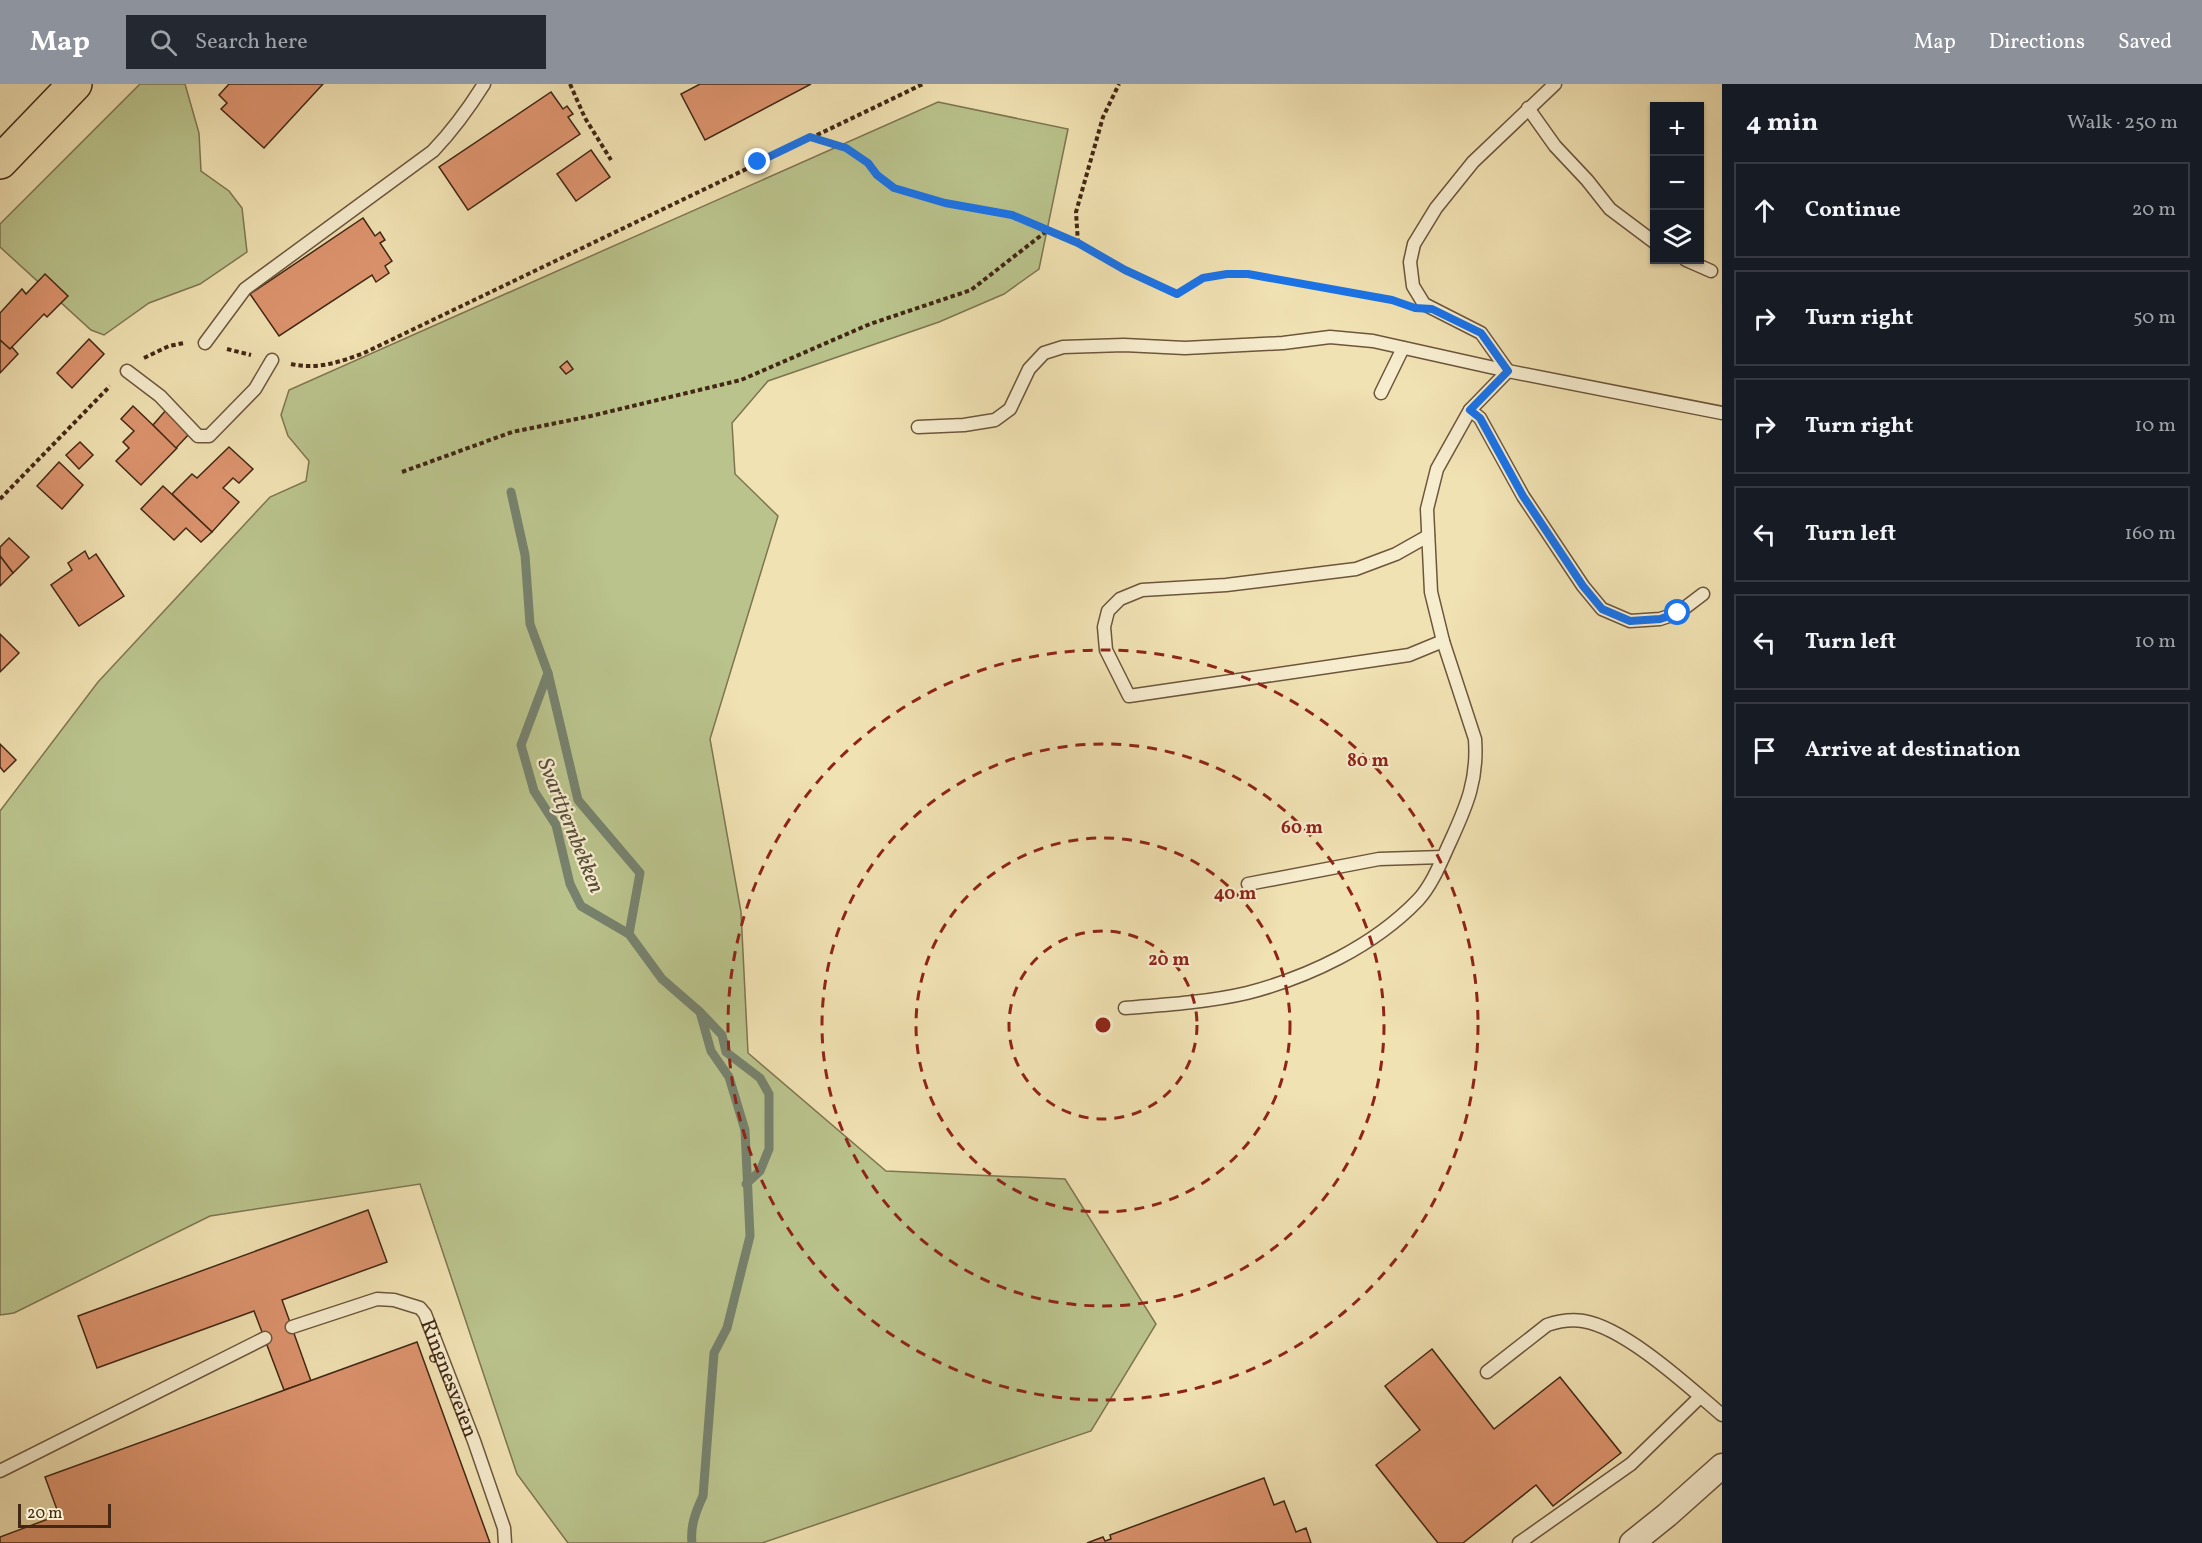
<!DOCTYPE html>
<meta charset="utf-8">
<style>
body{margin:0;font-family:Vollkorn,serif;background:#242831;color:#f1f3f6}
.controls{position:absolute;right:18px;top:18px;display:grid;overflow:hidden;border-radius:0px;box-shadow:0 2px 4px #0004}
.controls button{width:54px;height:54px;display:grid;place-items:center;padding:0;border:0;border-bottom:2px solid #363941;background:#171b24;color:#f1f3f6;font:30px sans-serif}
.scale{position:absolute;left:18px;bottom:15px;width:93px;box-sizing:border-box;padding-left:6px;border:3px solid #412714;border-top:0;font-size:16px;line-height:21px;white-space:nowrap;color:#412714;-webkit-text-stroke:4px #f6ecce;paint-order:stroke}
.stop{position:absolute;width:18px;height:18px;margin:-14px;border:4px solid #1a73e8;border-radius:50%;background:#fff}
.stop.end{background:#1a73e8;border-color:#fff;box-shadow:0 2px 6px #0008}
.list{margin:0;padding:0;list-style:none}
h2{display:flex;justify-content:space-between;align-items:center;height:78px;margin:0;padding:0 24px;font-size:26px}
h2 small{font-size:20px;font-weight:400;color:#9ea1a6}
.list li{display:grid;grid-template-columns:39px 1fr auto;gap:18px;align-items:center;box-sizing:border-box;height:96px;margin:0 12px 12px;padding:0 12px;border:2px solid #363941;border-radius:0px}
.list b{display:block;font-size:22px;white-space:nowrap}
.list em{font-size:20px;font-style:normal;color:#9ea1a6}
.icon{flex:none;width:33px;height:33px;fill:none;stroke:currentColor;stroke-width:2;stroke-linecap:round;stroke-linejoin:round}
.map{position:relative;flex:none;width:1722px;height:1459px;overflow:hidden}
header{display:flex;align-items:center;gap:36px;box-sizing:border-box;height:84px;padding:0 30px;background:#8c9099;color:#fff}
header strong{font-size:28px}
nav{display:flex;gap:33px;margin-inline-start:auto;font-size:21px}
.search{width:420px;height:54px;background:#242831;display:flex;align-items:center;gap:15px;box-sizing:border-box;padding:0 21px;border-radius:0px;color:#9ea1a6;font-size:22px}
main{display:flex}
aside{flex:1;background:#171b24}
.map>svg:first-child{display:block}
.green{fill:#bac38c;stroke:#7e7550;stroke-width:1.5}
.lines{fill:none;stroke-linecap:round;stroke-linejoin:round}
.stream{stroke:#77826e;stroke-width:9}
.building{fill:#dd946e;stroke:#412714;stroke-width:1.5}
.lane-casing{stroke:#6d563c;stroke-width:15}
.street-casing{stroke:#6d563c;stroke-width:27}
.highway-casing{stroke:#412714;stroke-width:36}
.path{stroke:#412714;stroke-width:4;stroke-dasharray:4.5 3;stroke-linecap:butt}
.lane{stroke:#f6ecce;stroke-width:12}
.street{stroke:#f6ecce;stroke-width:24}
.highway{stroke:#f1e2b3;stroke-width:33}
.route{stroke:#1a73e8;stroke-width:8}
.ring{fill:none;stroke:#8f2418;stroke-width:3;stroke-dasharray:10 8}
.labels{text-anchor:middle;stroke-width:4.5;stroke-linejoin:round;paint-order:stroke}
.street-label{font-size:21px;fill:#412714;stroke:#f6ecce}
.water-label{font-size:22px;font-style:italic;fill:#584d3a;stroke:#f6ecce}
.centre{fill:#8f2418;stroke:#f6ecce;stroke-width:3}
.ring-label{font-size:18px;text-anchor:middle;font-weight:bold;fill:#8f2418;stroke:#f6ecce;stroke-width:4.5;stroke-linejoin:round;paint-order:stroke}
</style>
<header>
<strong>Map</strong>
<div class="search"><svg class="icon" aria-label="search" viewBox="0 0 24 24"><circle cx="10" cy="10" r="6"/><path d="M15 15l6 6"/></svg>Search here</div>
<nav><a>Map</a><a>Directions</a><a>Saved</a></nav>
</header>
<main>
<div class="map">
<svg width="1722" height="1459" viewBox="0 0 1722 1459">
<rect width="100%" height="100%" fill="#f1e2b3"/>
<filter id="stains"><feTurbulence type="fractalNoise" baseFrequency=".00333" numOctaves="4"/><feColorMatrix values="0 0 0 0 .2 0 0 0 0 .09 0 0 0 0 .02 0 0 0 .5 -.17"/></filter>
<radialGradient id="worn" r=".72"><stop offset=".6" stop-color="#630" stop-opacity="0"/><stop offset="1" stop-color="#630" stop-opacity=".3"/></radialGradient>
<g class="green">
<path d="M140,0H185L199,49L201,87L229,107L242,124L247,168L200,200L149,219L104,251L91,246L0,163V140Z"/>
<path d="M938,18L1068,45L1039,185L1004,210L939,238L768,297L732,339L735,390L778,432L710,655L741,828L748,969L886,1087L1065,1095L1156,1240L1091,1347L762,1459H568L517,1390L420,1100L210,1132L14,1229L0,1231V727L98,598L270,413L306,397L309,377L288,352L281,331L289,306Z"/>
</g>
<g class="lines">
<g class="stream">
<path d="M511,408L525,471L530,540L548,589L521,661L534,707L556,741L570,800L581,822L629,850L662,895L700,928L711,967L729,993L745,1046L750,1152L727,1244L714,1269L703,1412C696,1427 690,1442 692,1459"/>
<path d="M548,589L578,716L640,789L629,850"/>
<path d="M702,930L722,951L726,968L760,994L769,1010V1065L760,1087L746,1100"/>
</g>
</g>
<g class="building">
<path d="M229,0H323L264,64L221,25L227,19L219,11Z"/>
<path d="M700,0H811L705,56L681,10Z"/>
<path d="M551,8L563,25L567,22L573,30L568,33L580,50L468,126L439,83Z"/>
<path d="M591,66L610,93L576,117L557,90Z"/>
<path d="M363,134L375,152L380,148L385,156L380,159L392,177L385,182L389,189L376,198L372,191L279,252L250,210Z"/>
<path d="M45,190L68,212L47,233L44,230L10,265L0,256V229L22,205L26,210Z"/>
<path d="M89,255L104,270L72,304L57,289Z"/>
<path d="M0,256L10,265L12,263L18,270L0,289Z"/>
<path d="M567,277L573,285L566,290L560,283Z"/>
<path d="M133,322L177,364L141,401L116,377L129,364L123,358L134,347L121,335Z"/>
<path d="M166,326L190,349L176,364L153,341Z"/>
<path d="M80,358L93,371L79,385L66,371Z"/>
<path d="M229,363L253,385L239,399L233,394L223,404L239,418L212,448L172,410L192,390L197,394Z"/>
<path d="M59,378L83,401L62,425L37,402Z"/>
<path d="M163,402L212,448L201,458L186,444L174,456L141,425Z"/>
<path d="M9,454L29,473L13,489L0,472V463Z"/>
<path d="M85,467L89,475L96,470L124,512L79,542L51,501L72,486L68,479Z"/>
<path d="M0,472L13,489L0,502Z"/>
<path d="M0,550L19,569L0,588Z"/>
<path d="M0,660L16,676L4,688L0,683Z"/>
<path d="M368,1126L387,1178L282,1216L311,1297L284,1306L254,1227L97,1284L78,1232Z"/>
<path d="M417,1258L490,1459H0V1453L59,1431L45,1393Z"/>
<path d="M1432,1265L1494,1345L1560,1293L1621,1369L1553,1422L1536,1401L1463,1459H1438L1376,1381L1420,1346L1385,1302Z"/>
<path d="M1264,1394L1274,1421L1284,1417L1296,1448L1306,1444L1311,1459H1087L1103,1453L1105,1457L1111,1455L1110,1451Z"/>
</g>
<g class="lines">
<defs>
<g id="lane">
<path d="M1528,24L1555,62L1587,96L1610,125L1654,158"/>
<path d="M1686,176L1711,187"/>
<path d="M205,259L245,205L433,67C453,46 469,24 484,0"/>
<path d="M127,287L160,312L198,352H209L255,305L272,276"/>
<path d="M1381,309L1403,264"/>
<path d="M1470,326L1480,334L1523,412L1583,502L1602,525L1630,537L1660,535L1678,529L1703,510"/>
<path d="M918,343L964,341L995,336L1010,325L1029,285L1044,269L1063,263L1124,261L1185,264L1283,259L1330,253L1373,257L1508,287L1722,329"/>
<path d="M1428,452L1396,470L1356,485L1226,501L1142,506L1120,515L1108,527L1104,543L1106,566L1129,612L1409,571L1443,557"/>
<path d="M1248,800L1379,775L1443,773"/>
<path d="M1125,924C1164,921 1209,918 1247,909C1309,893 1374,862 1418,816C1433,800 1442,775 1451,756C1467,721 1478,695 1475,655L1443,557L1431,508L1427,425L1437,385L1470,326L1508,287L1481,249L1424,220L1413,202L1410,178L1414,160L1436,124L1473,78L1555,0"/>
<path id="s1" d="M292,1243L377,1215L394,1216L420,1224L425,1230L474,1357L504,1444L505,1459"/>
<path d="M1487,1288L1547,1241C1559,1237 1570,1235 1583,1237C1626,1244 1689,1303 1722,1331"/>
<path d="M0,1387L265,1254"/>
<path d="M1519,1459L1631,1380L1700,1313"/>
</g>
<path id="street" d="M1632,1459L1667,1431L1722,1382"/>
<path id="highway" d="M0,78L75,0"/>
</defs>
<use href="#lane" class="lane-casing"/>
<use href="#street" class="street-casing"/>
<use href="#highway" class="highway-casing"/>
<g class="path">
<path d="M570,0L585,34L611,76"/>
<path d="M811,53L846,64L868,79L877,91L894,104L945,119L1012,131L1078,159L1125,186L1177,210L1203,194L1227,190H1248L1395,217"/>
<path d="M1078,159L1076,128L1103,33L1119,0"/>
<path d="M227,265L251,271"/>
<path d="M144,274L169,262L184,259"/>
<path d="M291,280C317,286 340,278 364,269L923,0"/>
<path d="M402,388L512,348L591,332L741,296L870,240L971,206L1048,146"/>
<path d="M0,415L110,302"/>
</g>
<use href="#lane" class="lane"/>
<use href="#street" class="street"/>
<use href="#highway" class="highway"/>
</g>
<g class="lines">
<path class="route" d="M758,78L810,53L846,64L868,79L877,91L894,104L945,119L1012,131L1078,159L1125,186L1177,210L1203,194L1227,190H1248L1392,216L1415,224L1432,225L1481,249L1508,287L1470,326L1480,334L1523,412L1583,502L1602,525L1630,537L1660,535L1678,529"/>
</g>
<g class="ring">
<circle cx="1103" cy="941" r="94"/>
<circle cx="1103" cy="941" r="187"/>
<circle cx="1103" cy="941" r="281"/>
<circle cx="1103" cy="941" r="375"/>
</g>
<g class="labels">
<g class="street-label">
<text dy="7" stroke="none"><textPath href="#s1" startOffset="210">Ringnesveien</textPath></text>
</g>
<g class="water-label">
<text transform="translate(572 741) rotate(68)" y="8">Svarttjernbekken</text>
</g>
</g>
<circle cx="1103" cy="941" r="9" class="centre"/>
<g class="ring-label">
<text x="1368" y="682">80 m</text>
<text x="1302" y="749">60 m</text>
<text x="1235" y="815">40 m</text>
<text x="1169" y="881">20 m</text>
</g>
<rect width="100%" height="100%" filter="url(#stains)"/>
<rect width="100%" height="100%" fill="url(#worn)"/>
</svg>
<div class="controls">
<button>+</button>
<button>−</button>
<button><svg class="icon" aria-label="layers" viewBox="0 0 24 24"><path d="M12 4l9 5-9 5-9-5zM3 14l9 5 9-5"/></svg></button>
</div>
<div class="scale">20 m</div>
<div class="stop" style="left:1678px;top:529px"></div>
<div class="stop end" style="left:758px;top:78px"></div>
</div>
<aside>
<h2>4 min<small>Walk · 250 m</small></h2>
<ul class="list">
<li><svg class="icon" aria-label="ahead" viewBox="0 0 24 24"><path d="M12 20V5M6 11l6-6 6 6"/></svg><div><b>Continue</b></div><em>20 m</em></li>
<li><svg class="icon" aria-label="right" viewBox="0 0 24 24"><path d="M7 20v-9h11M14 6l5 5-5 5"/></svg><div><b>Turn right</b></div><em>50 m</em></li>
<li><svg class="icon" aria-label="right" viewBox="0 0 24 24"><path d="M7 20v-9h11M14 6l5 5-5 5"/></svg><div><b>Turn right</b></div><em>10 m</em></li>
<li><svg class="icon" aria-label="left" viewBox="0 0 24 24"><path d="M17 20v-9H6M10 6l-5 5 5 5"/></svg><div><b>Turn left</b></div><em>160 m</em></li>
<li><svg class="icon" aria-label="left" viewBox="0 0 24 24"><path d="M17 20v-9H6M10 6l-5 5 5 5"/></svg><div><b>Turn left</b></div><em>10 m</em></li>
<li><svg class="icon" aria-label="arrive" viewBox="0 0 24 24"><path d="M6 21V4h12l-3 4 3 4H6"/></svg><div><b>Arrive at destination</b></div></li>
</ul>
</aside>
</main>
